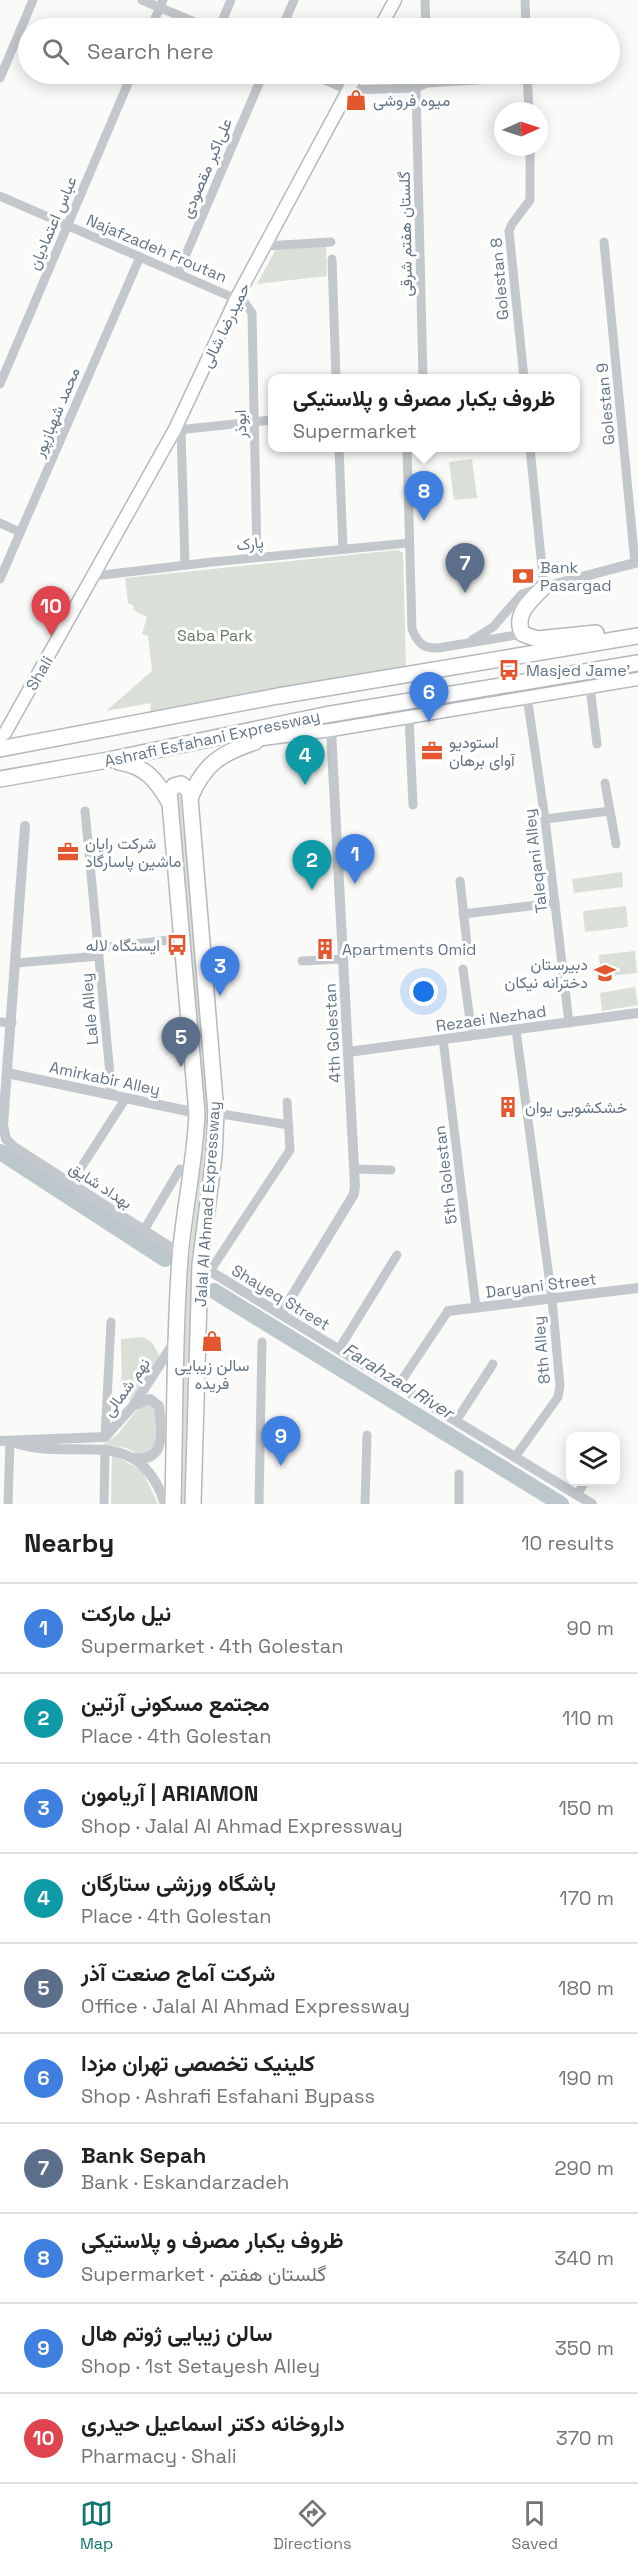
<!DOCTYPE html>
<meta charset="utf-8">
<style>
body{margin:0;font-family:"Space Grotesk",Vazirmatn,sans-serif;background:#f2f2f2;color:#202124}
.controls{position:absolute;right:18px;bottom:18px;display:grid;overflow:hidden;border-radius:12px;box-shadow:0 3px 15px #0003}
.controls button{width:54px;height:54px;display:grid;place-items:center;padding:0;border:0;border-bottom:2px solid #e0e0e0;background:#fff;color:#202124;font:30px sans-serif}
.compass{position:absolute;left:494px;top:102px;width:54px;height:54px;border-radius:50%;background:#fff;box-shadow:0 3px 15px #0003;rotate:87deg}
.you{position:absolute;left:424px;top:992px;width:21px;height:21px;margin:-15px;border:4px solid #fff;border-radius:50%;background:#1a73e8;box-shadow:0 0 0 9px #1a73e833}
.badge{display:grid;place-items:center;width:39px;height:39px;border-radius:50%;background:#0f766e;color:#fff;font-size:20px;font-weight:700}
.pin{position:absolute;translate:-50% -50px;filter:drop-shadow(0 2px 3px #0008)}
.pin::after{content:'';position:absolute;top:32px;width:21px;height:18px;background:inherit;clip-path:polygon(0 0,100% 0,50% 100%)}
.popup{position:absolute;left:268px;top:374px;width:312px;height:78px;box-sizing:border-box;display:grid;place-content:center;border-radius:12px;background:#fff;filter:drop-shadow(0 2px 4px #0005);font-size:20px;white-space:nowrap;color:#757577}
.popup b{font-size:22px;color:#202124}
.popup::after{content:'';position:absolute;left:50%;top:100%;margin-left:-12px;border:12px solid transparent;border-top-color:#fff}
.list{margin:0;padding:0;list-style:none}
h2{display:flex;justify-content:space-between;align-items:center;height:78px;margin:0;padding:0 24px;font-size:26px}
h2 small{font-size:20px;font-weight:400;color:#757577}
.list li{display:grid;grid-template-columns:39px 1fr auto;gap:18px;align-items:center;box-sizing:border-box;height:90px;padding:0 24px;border-top:2px solid #e0e0e0}
.list b{display:block;font-size:22px;white-space:nowrap}
.list p{margin:0;font-size:20px;white-space:nowrap;color:#757577}
.list em{font-size:20px;font-style:normal;color:#757577}
.icon{flex:none;width:33px;height:33px;fill:none;stroke:currentColor;stroke-width:2;stroke-linecap:round;stroke-linejoin:round}
.map{position:relative;flex:none;width:638px;height:1504px;overflow:hidden}
.search{position:absolute;background:#fff;box-shadow:0 3px 15px #0003;left:18px;right:18px;top:18px;height:66px;display:flex;align-items:center;gap:15px;box-sizing:border-box;padding:0 21px;border-radius:33px;color:#757577;font-size:22px}
.sheet{height:978px;background:#fff}
nav{display:flex;justify-content:space-around;align-items:center;box-sizing:border-box;height:84px;border-top:2px solid #e0e0e0;background:#fff;font-size:16px;color:#757577}
nav a{display:grid;justify-items:center;gap:3px}
nav .on{color:#0f766e}
.map>svg:first-child{display:block}
.green{fill:#dadfd7}
.lines{fill:none;stroke-linecap:round;stroke-linejoin:round}
.river{stroke:#bbc7cb;stroke-width:16}
.secondary-casing{stroke:#b3babf;stroke-width:15}
.trunk-casing{stroke:#b4b9bd;stroke-width:18}
.minor{stroke:#c3c8cc;stroke-width:9}
.tertiary{stroke:#c3c8cc;stroke-width:10}
.secondary{stroke:#fff;stroke-width:12}
.trunk{stroke:#fff;stroke-width:15}
.labels{text-anchor:middle;stroke-width:6;stroke-linejoin:round;paint-order:stroke}
.poi-label{font-size:16px;fill:#657683;stroke:#fff;text-anchor:start}
.street-label{font-size:16px;fill:#657683;stroke:#fff}
.park-label{font-size:16px;fill:#687a64;stroke:#fff}
.water-label{font-size:18px;font-style:italic;fill:#60757c;stroke:#fff}
</style>
<div class="map">
<svg width="638" height="1504" viewBox="0 0 638 1504">
<rect width="100%" height="100%" fill="#fafaf8"/>
<g class="green">
<path d="M326,246L327,276L257,284L276,249Z"/>
<path d="M472,459L477,498L454,500L449,462Z"/>
<path d="M436,475L437,505H419L418,476Z"/>
<path d="M398,550L403,553L406,669L150,714L151,703L106,711L152,671L148,636L142,634L147,617L133,610L134,606L128,603L125,578Z"/>
<path d="M180,794L184,797L210,1120L187,1504H181L184,1298L204,1136L205,1102L174,803L176,796Z"/>
<path d="M622,872L623,887L574,893L572,879Z"/>
<path d="M626,906L628,927L585,932L583,911Z"/>
<path d="M635,951L637,973L601,977L599,955Z"/>
<path d="M635,987L638,1005L602,1011L600,993Z"/>
<path d="M143,1337L152,1342L161,1359L130,1400L122,1398L121,1339Z"/>
<path d="M148,1402L156,1409L155,1449L141,1456L127,1448L102,1445L117,1435L142,1404Z"/>
<path d="M112,1454L142,1471L158,1504H111Z"/>
</g>
<g class="lines">
<g class="river">
<path d="M0,1152L165,1259"/>
<path d="M214,1291L561,1504"/>
</g>
<defs>
<g id="secondary">
<path d="M380,28L395,0"/>
<path d="M0,737L5,733L175,429L236,299L357,74"/>
<path d="M248,741L331,730L638,679"/>
</g>
<g id="trunk">
<path d="M544,587C532,599 512,615 523,634L537,639L596,633"/>
<path d="M0,749L278,696L638,636"/>
<path d="M119,762C146,766 156,780 170,803"/>
<path d="M0,779L108,760L325,715L638,663"/>
<path d="M190,798C204,764 221,753 255,742"/>
<path d="M173,1504C175,1422 174,1339 180,1258C184,1209 195,1162 197,1113L169,792L174,786L181,784L190,791V798L216,1113L214,1156L200,1265L193,1504"/>
</g>
</defs>
<use href="#secondary" class="secondary-casing"/>
<use href="#trunk" class="trunk-casing"/>
<g class="minor">
<path d="M142,0L209,28"/>
<path d="M425,0L426,28"/>
<path d="M525,0L526,28"/>
<path d="M151,28L163,0"/>
<path d="M219,28L231,0"/>
<path d="M282,28L294,0"/>
<path d="M311,74L348,90L416,88L427,83L527,77"/>
<path d="M527,74L529,111"/>
<path d="M0,78L33,0"/>
<path d="M416,88L423,378"/>
<path d="M0,196L236,299L245,303L252,313L257,557"/>
<path d="M604,242L635,563"/>
<path d="M266,246L331,242"/>
<path d="M332,259L336,378"/>
<path d="M178,273L263,74"/>
<path d="M524,378L509,231L512,224L530,200V147"/>
<path d="M0,384L132,74"/>
<path d="M177,430L272,420"/>
<path d="M181,431L185,565"/>
<path d="M339,448L343,549"/>
<path d="M407,448L412,629C417,642 423,649 438,648L523,634"/>
<path d="M0,523L20,532"/>
<path d="M94,576L212,562L409,543"/>
<path d="M0,579L140,257"/>
<path d="M472,640L493,627L522,594L544,587L530,448"/>
<path d="M590,687L597,744"/>
<path d="M527,696L545,819L569,1023"/>
<path d="M409,716L413,805"/>
<path d="M605,783L616,844"/>
<path d="M85,811L112,1095"/>
<path d="M545,819L610,811"/>
<path d="M460,881L467,944"/>
<path d="M463,914L555,903"/>
<path d="M98,948L170,940"/>
<path d="M302,961L343,959"/>
<path d="M16,963L99,956"/>
<path d="M463,969L472,1035"/>
<path d="M0,1022L12,1023"/>
<path d="M443,1039L476,1308"/>
<path d="M216,1113L289,1125"/>
<path d="M354,1169L391,1170"/>
<path d="M71,1183L126,1098"/>
<path d="M144,1230L180,1169"/>
<path d="M210,1271L290,1150L287,1102"/>
<path d="M339,1349L397,1255"/>
<path d="M398,1386L448,1311"/>
<path d="M456,1421L493,1364"/>
<path d="M105,1437L111,1322"/>
<path d="M515,1457L558,1397L560,1386L552,1299L516,1030"/>
<path d="M577,1495L585,1482"/>
<path d="M8,1504L10,1441"/>
<path d="M104,1504L105,1450"/>
<path d="M259,1504L262,1342"/>
<path d="M365,1504L367,1435"/>
<path d="M459,1504V1474"/>
</g>
<g class="tertiary">
<path d="M544,587L638,562"/>
<path d="M25,826L3,1125L6,1139L14,1147L181,1254"/>
<path d="M348,1052L638,1013"/>
<path d="M7,1073L197,1113"/>
<path d="M200,1265L592,1504"/>
<path d="M448,1311L638,1288"/>
<path d="M281,1314L354,1194L355,1186L331,730"/>
<path d="M0,1441L105,1437L133,1406L175,1341"/>
<path d="M13,1442C72,1464 138,1420 165,1504"/>
<path d="M133,1458C168,1463 161,1429 159,1406L150,1399L134,1405"/>
</g>
<use href="#secondary" class="secondary"/>
<use href="#trunk" class="trunk"/>
</g>
<defs>
<symbol id="shop-bare" viewBox="-9 -9 18 18"><path d="M-5-2.5h2.3a2.7 3.5 0 0 1 5.4 0H5L5.5 6h-11ZM-1.5-2.5h3a1.5 2.3 0 0 0-3 0Z" fill="#e4572e" stroke="#fff" stroke-width="2.5" paint-order="stroke"/></symbol>
<symbol id="bank-bare" viewBox="-9 -9 18 18"><path d="M-6-4H6V4H-6ZM0-2.3a2.3 2.3 0 1 0 0 4.6a2.3 2.3 0 1 0 0-4.6Z" fill="#e4572e" stroke="#fff" stroke-width="2.5" paint-order="stroke"/></symbol>
<symbol id="bus-bare" viewBox="-9 -9 18 18"><path d="M-5-6H5V4H4V6H2V4H-2V6H-4V4H-5ZM-3.5-4V0h7V-4ZM-3.5 1.2v1.5H-2V1.2ZM2 1.2v1.5H3.5V1.2Z" fill="#e4572e" stroke="#fff" stroke-width="2.5" paint-order="stroke"/></symbol>
<symbol id="office-bare" viewBox="-9 -9 18 18"><path d="M-6-3h4V-5.5h4V-3h4V5H-6ZM-1-4.5V-3h2v-1.5ZM-6 0V1H6V0Z" fill="#e4572e" stroke="#fff" stroke-width="2.5" paint-order="stroke"/></symbol>
<symbol id="building-bare" viewBox="-9 -9 18 18"><path d="M-4-6H4V6H1V3H-1V6H-4ZM-2.5-4.3h1.7v1.8h-1.7ZM.8-4.3h1.7v1.8H.8ZM-2.5-1h1.7V.8h-1.7ZM.8-1h1.7V.8H.8Z" fill="#e4572e" stroke="#fff" stroke-width="2.5" paint-order="stroke"/></symbol>
<symbol id="school-bare" viewBox="-9 -9 18 18"><path d="M0-5L7-2L0 1L-7-2ZM-4 1L0 2.5L4 1V4Q0 6-4 4Z" fill="#e4572e" stroke="#fff" stroke-width="2.5" paint-order="stroke"/></symbol>
</defs>
<g fill-rule="evenodd">
<use href="#shop-bare" x="341" y="85" width="30" height="30"/>
<use href="#bank-bare" x="508" y="561" width="30" height="30"/>
<use href="#bus-bare" x="494" y="655" width="30" height="30"/>
<use href="#office-bare" x="417" y="736" width="30" height="30"/>
<use href="#office-bare" x="53" y="837" width="30" height="30"/>
<use href="#bus-bare" x="162" y="930" width="30" height="30"/>
<use href="#building-bare" x="310" y="934" width="30" height="30"/>
<use href="#school-bare" x="590" y="958" width="30" height="30"/>
<use href="#building-bare" x="493" y="1092" width="30" height="30"/>
<use href="#shop-bare" x="197" y="1326" width="30" height="30"/>
</g>
<g class="labels">
<g class="poi-label">
<text x="373" y="106">میوه فروشی</text>
<text x="540" y="573">Bank<tspan x="540" dy="18">Pasargad</tspan></text>
<text x="526" y="676">Masjed Jame'</text>
<text x="449" y="748">استودیو<tspan x="449" dy="18">آوای برهان</tspan></text>
<text x="85" y="849">شرکت رایان<tspan x="85" dy="18">ماشین پاسارگاد</tspan></text>
<text x="160" y="951" text-anchor="end">ایستگاه لاله</text>
<text x="342" y="955">Apartments Omid</text>
<text x="588" y="970" text-anchor="end">دبیرستان<tspan x="588" dy="18">دخترانه نیکان</tspan></text>
<text x="525" y="1113">خشکشویی یوان</text>
<text x="212" y="1371" text-anchor="middle">سالن زیبایی<tspan x="212" dy="18">فریده</tspan></text>
</g>
<g class="street-label">
<text transform="translate(206 168) rotate(-67)" y="6">علی‌اکبر مقصودی</text>
<text transform="translate(52 223) rotate(-67)" y="6">عباس اعتمادیان</text>
<text transform="translate(405 234) rotate(-91)" y="6">گلستان هفتم شرقی</text>
<text transform="translate(157 248) rotate(23)" y="6">Najafzadeh Froutan</text>
<text transform="translate(499 279) rotate(-95)" y="6">Golestan 8</text>
<text transform="translate(225 325) rotate(-64)" y="6">حمیدرضا شالی</text>
<text transform="translate(605 404) rotate(-95)" y="6">Golestan 9</text>
<text transform="translate(56 412) rotate(-67)" y="6">محمد شهبازپور</text>
<text transform="translate(240 424) rotate(-91)" y="6">ابوذر</text>
<text transform="translate(250 543) rotate(-6)" y="6">پارک</text>
<text transform="translate(39 673) rotate(-60)" y="6">Shali</text>
<text transform="translate(212 738) rotate(-12)" y="6">Ashrafi Esfahani Expressway</text>
<text transform="translate(535 861) rotate(-97)" y="6">Taleqani Alley</text>
<text transform="translate(89 1009) rotate(-95)" y="6">Lale Alley</text>
<text transform="translate(491 1018) rotate(-8)" y="6">Rezaei Nezhad</text>
<text transform="translate(332 1033) rotate(-93)" y="6">4th Golestan</text>
<text transform="translate(105 1078) rotate(12)" y="6">Amirkabir Alley</text>
<text transform="translate(445 1175) rotate(-97)" y="6">5th Golestan</text>
<text transform="translate(101 1185) rotate(33)" y="6">بهداد شایق</text>
<text transform="translate(207 1204) rotate(-86)" y="6">Jalal Al Ahmad Expressway</text>
<text transform="translate(541 1285) rotate(-7)" y="6">Daryani Street</text>
<text transform="translate(281 1297) rotate(31)" y="6">Shayeq Street</text>
<text transform="translate(541 1350) rotate(-95)" y="6">8th Alley</text>
<text transform="translate(126 1387) rotate(-54)" y="6">نهم شمالی</text>
</g>
<g class="park-label">
<text x="215" y="641">Saba Park</text>
</g>
<g class="water-label">
<text transform="translate(398 1381) rotate(32)" y="6">Farahzad River</text>
</g>
</g>
</svg>
<div class="controls">
<button><svg class="icon" aria-label="layers" viewBox="0 0 24 24"><path d="M12 4l9 5-9 5-9-5zM3 14l9 5 9-5"/></svg></button>
</div>
<svg class="compass" viewBox="-18 -18 36 36"><path d="M0-13l5 13h-10z" fill="#e53935"/><path d="M0 13l5-13h-10z" fill="#757577"/></svg>
<div class="you"></div>
<div class="pin badge" style="left:355px;top:884px;background:#3f7fe0">1</div>
<div class="pin badge" style="left:312px;top:890px;background:#0f9aa8">2</div>
<div class="pin badge" style="left:220px;top:996px;background:#3f7fe0">3</div>
<div class="pin badge" style="left:305px;top:785px;background:#0f9aa8">4</div>
<div class="pin badge" style="left:181px;top:1067px;background:#5c6f8a">5</div>
<div class="pin badge" style="left:429px;top:722px;background:#3f7fe0">6</div>
<div class="pin badge" style="left:465px;top:593px;background:#5c6f8a">7</div>
<div class="pin badge" style="left:424px;top:521px;background:#3f7fe0">8</div>
<div class="popup"><b>ظروف یکبار مصرف و پلاستیکی</b>Supermarket</div>
<div class="pin badge" style="left:281px;top:1466px;background:#3f7fe0">9</div>
<div class="pin badge" style="left:51px;top:636px;background:#e0444e">10</div>
<div class="search"><svg class="icon" aria-label="search" viewBox="0 0 24 24"><circle cx="10" cy="10" r="6"/><path d="M15 15l6 6"/></svg>Search here</div>
</div>
<section class="sheet">
<h2>Nearby<small>10 results</small></h2>
<ul class="list">
<li><span class="badge" style="background:#3f7fe0">1</span><div><b>نیل مارکت</b><p>Supermarket · 4th Golestan</p></div><em>90 m</em></li>
<li><span class="badge" style="background:#0f9aa8">2</span><div><b>مجتمع مسکونی آرتین</b><p>Place · 4th Golestan</p></div><em>110 m</em></li>
<li><span class="badge" style="background:#3f7fe0">3</span><div><b>آریامون | ARIAMON</b><p>Shop · Jalal Al Ahmad Expressway</p></div><em>150 m</em></li>
<li><span class="badge" style="background:#0f9aa8">4</span><div><b>باشگاه ورزشی ستارگان</b><p>Place · 4th Golestan</p></div><em>170 m</em></li>
<li><span class="badge" style="background:#5c6f8a">5</span><div><b>شرکت آماج صنعت آذر</b><p>Office · Jalal Al Ahmad Expressway</p></div><em>180 m</em></li>
<li><span class="badge" style="background:#3f7fe0">6</span><div><b>کلینیک تخصصی تهران مزدا</b><p>Shop · Ashrafi Esfahani Bypass</p></div><em>190 m</em></li>
<li><span class="badge" style="background:#5c6f8a">7</span><div><b>Bank Sepah</b><p>Bank · Eskandarzadeh</p></div><em>290 m</em></li>
<li><span class="badge" style="background:#3f7fe0">8</span><div><b>ظروف یکبار مصرف و پلاستیکی</b><p>Supermarket · گلستان هفتم</p></div><em>340 m</em></li>
<li><span class="badge" style="background:#3f7fe0">9</span><div><b>سالن زیبایی ژوتم هال</b><p>Shop · 1st Setayesh Alley</p></div><em>350 m</em></li>
<li><span class="badge" style="background:#e0444e">10</span><div><b>داروخانه دکتر اسماعیل حیدری</b><p>Pharmacy · Shali</p></div><em>370 m</em></li>
</ul>
</section>
<nav>
<a class="on"><svg class="icon" aria-label="map" viewBox="0 0 24 24"><path d="M3 6l6-2 6 2 6-2v14l-6 2-6-2-6 2zM9 4v14M15 6v14"/></svg>Map</a>
<a><svg class="icon" aria-label="directions" viewBox="0 0 24 24"><path d="M12 3l9 9-9 9-9-9zM9 14v-3h6M13 9l2 2-2 2"/></svg>Directions</a>
<a><svg class="icon" aria-label="saved" viewBox="0 0 24 24"><path d="M7 4h10v16l-5-4-5 4z"/></svg>Saved</a>
</nav>
